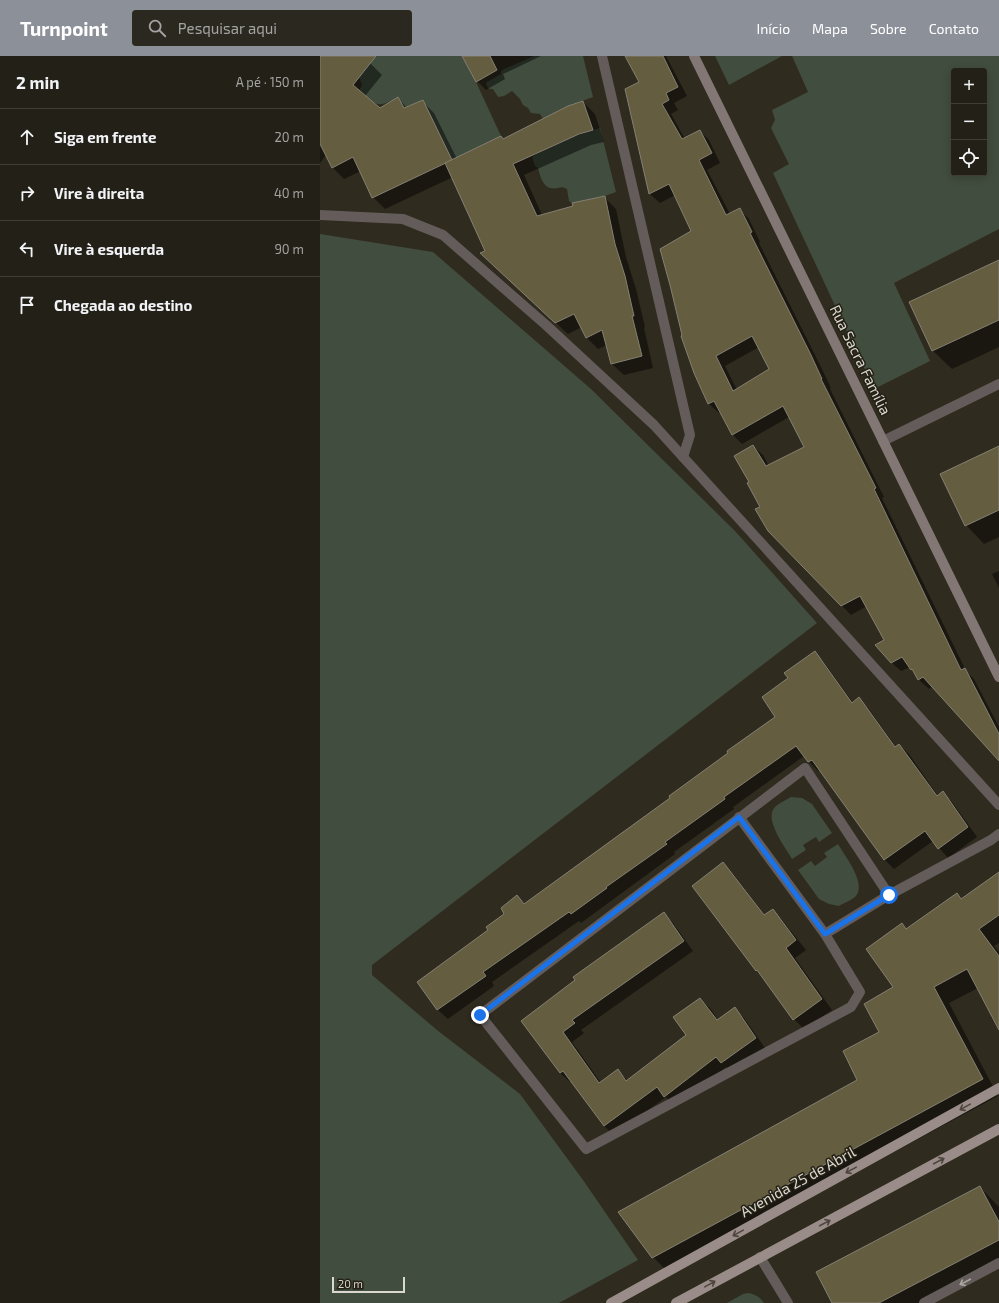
<!DOCTYPE html>
<html lang="pt">
<meta charset="utf-8">
<style>
body{margin:0;font-family:"Exo 2",sans-serif;background:#2b2820;color:#f1f3f6}
.controls{position:absolute;right:12px;top:12px;display:grid;overflow:hidden;border-radius:4px;box-shadow:0 2px 10px #0003}
.controls button{width:36px;height:36px;display:grid;place-items:center;padding:0;border:0;border-bottom:1px solid #403e36;background:#232017;color:#f1f3f6;font:20px sans-serif}
.scale{position:absolute;left:12px;bottom:10px;width:73px;box-sizing:border-box;padding-left:4px;border:2px solid #d9d7cf;border-top:0;font-size:11px;line-height:14px;white-space:nowrap;color:#d9d7cf;-webkit-text-stroke:3px #252116;paint-order:stroke}
.stop{position:absolute;width:12px;height:12px;margin:-9px;border:3px solid #1a73e8;border-radius:50%;background:#fff}
.stop.end{background:#1a73e8;border-color:#fff;box-shadow:0 1px 4px #0008}
.list{margin:0;padding:0;list-style:none}
h2{display:flex;justify-content:space-between;align-items:center;height:52px;margin:0;padding:0 16px;font-size:17px}
h2 small{font-size:13px;font-weight:400;color:#a3a3a1}
.list li{display:grid;grid-template-columns:26px 1fr auto;gap:12px;align-items:center;box-sizing:border-box;height:56px;padding:0 16px;border-top:1px solid #403e36}
.list b{display:block;font-size:15px;white-space:nowrap}
.list em{font-size:13px;font-style:normal;color:#a3a3a1}
.icon{flex:none;width:22px;height:22px;fill:none;stroke:currentColor;stroke-width:2;stroke-linecap:round;stroke-linejoin:round}
.map{position:relative;flex:none;width:679px;height:1247px;overflow:hidden}
header{display:flex;align-items:center;gap:24px;box-sizing:border-box;height:56px;padding:0 20px;background:#8c9099;color:#fff}
header strong{font-size:19px}
nav{display:flex;gap:22px;margin-inline-start:auto;font-size:14px}
.search{width:280px;height:36px;background:#2b2820;display:flex;align-items:center;gap:10px;box-sizing:border-box;padding:0 14px;border-radius:4px;color:#a3a3a1;font-size:15px}
main{display:flex}
aside{flex:1;background:#232017}
.map>svg:first-child{display:block}
.green{fill:#414d3e;fill-rule:evenodd}
.shadow{fill:#0007;fill-rule:evenodd}
.building{fill:#655d40;stroke:#848072;fill-rule:evenodd}
.lines{fill:none;stroke-linecap:round;stroke-linejoin:round}
.street{stroke:#635c5a;stroke-width:10}
.secondary{stroke:#827774;stroke-width:10}
.primary{stroke:#9a8c88;stroke-width:10}
.oneway{stroke:#4e463e}
.oneway2{stroke:#aaa6a0}
.route{stroke:#1a73e8;stroke-width:5}
.labels{text-anchor:middle;stroke-width:3;stroke-linejoin:round;paint-order:stroke}
.street-label{font-size:15px;fill:#d9d7cf;stroke:#252116}
</style>
<header>
<strong>Turnpoint</strong>
<div class="search"><svg class="icon" aria-label="search" viewBox="0 0 24 24"><circle cx="10" cy="10" r="6"/><path d="M15 15l6 6"/></svg>Pesquisar aqui</div>
<nav><a>Início</a><a>Mapa</a><a>Sobre</a><a>Contato</a></nav>
</header>
<main>
<aside>
<h2>2 min<small>A pé · 150 m</small></h2>
<ul class="list">
<li><svg class="icon" aria-label="ahead" viewBox="0 0 24 24"><path d="M12 20V5M6 11l6-6 6 6"/></svg><div><b>Siga em frente</b></div><em>20 m</em></li>
<li><svg class="icon" aria-label="right" viewBox="0 0 24 24"><path d="M7 20v-9h11M14 6l5 5-5 5"/></svg><div><b>Vire à direita</b></div><em>40 m</em></li>
<li><svg class="icon" aria-label="left" viewBox="0 0 24 24"><path d="M17 20v-9H6M10 6l-5 5 5 5"/></svg><div><b>Vire à esquerda</b></div><em>90 m</em></li>
<li><svg class="icon" aria-label="arrive" viewBox="0 0 24 24"><path d="M6 21V4h12l-3 4 3 4H6"/></svg><div><b>Chegada ao destino</b></div></li>
</ul>
</aside>
<div class="map">
<svg width="679" height="1247" viewBox="0 0 679 1247">
<rect width="100%" height="100%" fill="#2f2b1f"/>
<g class="green">
<path d="M43,0H142L156,26L181,80L132,104L103,44L84,52L78,41C56,54 56,48 39,34L42,29L39,21Z"/>
<path d="M214,0H263L273,41L248,50L223,63L220,58L211,57L208,52L203,49L200,43L192,35L184,40L178,41L173,33H170L168,32L166,28L167,26L181,18V15L184,13Z"/>
<path d="M395,0H462L409,29Z"/>
<path d="M472,0H679V173L574,227L610,305L554,333L453,117L469,108L451,72L455,64L452,54L488,36ZM634,15H664V117H634Z"/>
<path d="M280,72L296,136L285,140L252,147L249,145L247,133C243,131 242,131 238,132C223,135 221,122 218,112L215,110L212,101C233,88 256,79 280,72Z"/>
<path d="M0,178L113,196L271,333L416,476L497,567L52,909V919L117,974L200,1038L263,1124L318,1204L239,1247H0Z"/>
<path d="M471,741L482,742L492,748L512,777L499,786L496,781L483,789L486,794L472,803C466,792 443,763 455,751C459,747 466,744 471,741Z"/>
<path d="M518,788C524,799 547,827 536,840C532,844 524,847 519,850L509,848L499,843L478,814L491,805L495,810L507,801L504,797Z"/>
<path d="M429,1237C436,1239 440,1241 444,1247H407L423,1238Z"/>
</g>
<g class="shadow">
<path d="M4,0H42L50,7L62,19L45,40L60,53L78,42L87,52L102,45L114,57L137,103L184,84L263,46L275,58L284,86L271,89L204,119L222,159L285,142L296,153L306,201L316,233L325,271L324,272L333,312L304,319L292,308L287,289L278,293L267,282L262,271L248,278L173,209L133,121L65,153L53,141L41,115L24,123L12,111L6,99L0,107V11Z"/>
<path d="M143,0H221L183,18L185,23L166,34L157,25Z"/>
<path d="M308,0H346L367,40L354,47L358,54L351,58L365,83L380,75L389,84L400,107L387,114L410,158L420,154L429,163L440,186L439,187L500,309L511,332L510,333L564,441L562,442L646,615L654,623L679,671V703L613,630L609,633L599,624L590,611L581,615L571,606L565,584L547,550L531,559L449,475L441,451L430,426L433,390L443,399L449,410L485,392L469,361L422,388L412,378L400,356L399,357L389,348L375,316L373,176L355,139L340,147L330,138L306,34L320,26ZM439,291L451,314L417,334L405,310Z"/>
<path d="M679,205V291L632,313L613,295L590,247Z"/>
<path d="M679,391V481L664,488L646,469Z"/>
<path d="M679,515V532L672,518Z"/>
<path d="M495,597L504,606L533,647L539,643L548,652L576,691L579,689L589,698L618,740L623,737L632,746L657,781L628,802L613,785L574,813L565,804L500,714L498,715L484,700L413,751L414,753L354,796L355,798L261,867L259,865L172,926L174,930L128,963L118,954L98,926L170,874L186,858L197,841L205,848L352,742L457,661L469,622Z"/>
<path d="M403,808L413,818L445,860L453,854L462,864L486,894L475,902L512,954L484,973L474,963L445,922L437,914Z"/>
<path d="M679,817V887L674,890L679,896V972L658,932L629,947L678,1040L349,1217L333,1201L539,1024L561,976L574,931L582,868L587,874L637,839L642,844Z"/>
<path d="M344,858L353,867L373,895L261,974L264,977L252,986L281,1027L298,1015L308,1025L367,979L380,943L390,952L398,964L414,952L424,962L445,992L411,1016L406,1011L354,1050L346,1041L294,1079L284,1070L252,1025L250,1026L240,1017L202,965Z"/>
<path d="M660,1131L679,1151V1164L672,1152H670L679,1168V1212L612,1247H514Z"/>
</g>
<g class="building">
<path d="M0,0H56L33,29L60,52L78,41L84,52L103,44L132,104L52,142L33,101L12,112L0,88Z"/>
<path d="M142,0H170L177,14L156,26Z"/>
<path d="M305,0H343L358,31L346,37L349,44L342,48L362,83L380,74L392,97L379,104L406,159L420,152L432,176L430,177L491,299L502,323H501L556,432L554,433L641,614L645,612L679,678V705L603,621L598,624L592,613L591,614L582,601L571,607L555,589L564,584L540,540L521,550L448,475L435,453L440,451L427,427L429,426L414,400L433,389L446,410L484,391L463,350L412,379L394,345L388,348L374,317L361,280L362,279L350,229L340,193L371,175L349,128L329,138L305,33L319,26ZM432,280L449,313L413,335L396,300Z"/>
<path d="M263,45L273,74L259,78L193,108L217,160L253,150L252,147L285,140L295,188L305,220L314,260H312L322,300L291,308L282,274L266,282L254,258L235,267L160,197L165,195L125,107L181,80L183,83L248,50Z"/>
<path d="M679,204V264L612,295L589,246Z"/>
<path d="M679,390V454L645,470L620,418Z"/>
<path d="M495,595L532,647L539,641L575,691L579,688L617,740L623,735L648,771L618,793L605,775L564,804L492,704L488,706L476,690L404,741L405,743L345,786L347,788L286,831L287,832L251,858L249,856L163,916L166,920L117,954L97,926L168,874L166,871L184,858L181,852L197,839L204,848L350,742L349,740L408,697L407,695L455,661L442,641L468,622L464,617Z"/>
<path d="M403,806L444,859L453,853L476,884L466,892L502,943L473,964L437,914L436,915L372,830Z"/>
<path d="M679,816V859L659,873L679,900V974L647,913L614,931L663,1023L332,1202L298,1156L537,1024L523,995L559,976L544,948L573,931L546,893L582,867L586,873L637,837L641,843Z"/>
<path d="M344,856L364,885L252,964L255,967L243,976L279,1027L298,1013L306,1025L366,979L353,961L380,942L397,964L415,951L436,982L401,1007L396,1001L344,1041L337,1031L284,1070L243,1015L240,1017L201,965L255,924L253,921Z"/>
<path d="M660,1130L679,1166V1184L559,1247H512L496,1216Z"/>
</g>
<g class="lines">
<g class="street">
<path d="M282,0L370,379L363,401"/>
<path d="M0,159L83,163L123,179L226,269L334,369L679,749"/>
<path d="M563,385L679,328"/>
<path d="M419,761L505,878L540,936L531,951L266,1093L160,959L485,712L569,839L671,784L679,778"/>
<path d="M505,878L569,839"/>
<path d="M440,1201L468,1247"/>
<path d="M604,1247L679,1207"/>
</g>
<path class="secondary" d="M374,0L679,621"/>
<g class="primary">
<path d="M291,1247L679,1032"/>
<path d="M356,1247L679,1073"/>
</g>
</g>
<defs><path id="oneway-shaft" d="M-6 0H5M1.5-3L5.5 0L1.5 3" fill="none" stroke-width="1.6" stroke-linecap="round" stroke-linejoin="round"/></defs>
<g class="oneway">
<use href="#oneway-shaft" transform="translate(645 1051) rotate(151)"/>
<use href="#oneway-shaft" transform="translate(619 1105) rotate(-28)"/>
<use href="#oneway-shaft" transform="translate(531 1114) rotate(151)"/>
<use href="#oneway-shaft" transform="translate(505 1167) rotate(-28)"/>
<use href="#oneway-shaft" transform="translate(418 1177) rotate(151)"/>
<use href="#oneway-shaft" transform="translate(390 1228) rotate(-29)"/>
</g>
<use class="oneway2" href="#oneway-shaft" transform="translate(645 1226) rotate(152)"/>
<g class="lines">
<path class="route" d="M160,959L419,761L505,878L569,839"/>
</g>
<g class="labels">
<g class="street-label">
<text transform="translate(540 304) rotate(64)" y="5">Rua Sacra Família</text>
<text transform="translate(478 1126) rotate(-29)" y="5">Avenida 25 de Abril</text>
</g>
</g>
</svg>
<div class="controls">
<button>+</button>
<button>−</button>
<button><svg class="icon" aria-label="locate" viewBox="0 0 24 24"><circle cx="12" cy="12" r="6"/><path d="M12 2v4M12 18v4M2 12h4M18 12h4"/></svg></button>
</div>
<div class="scale">20 m</div>
<div class="stop" style="left:569px;top:839px"></div>
<div class="stop end" style="left:160px;top:959px"></div>
</div>
</main>
